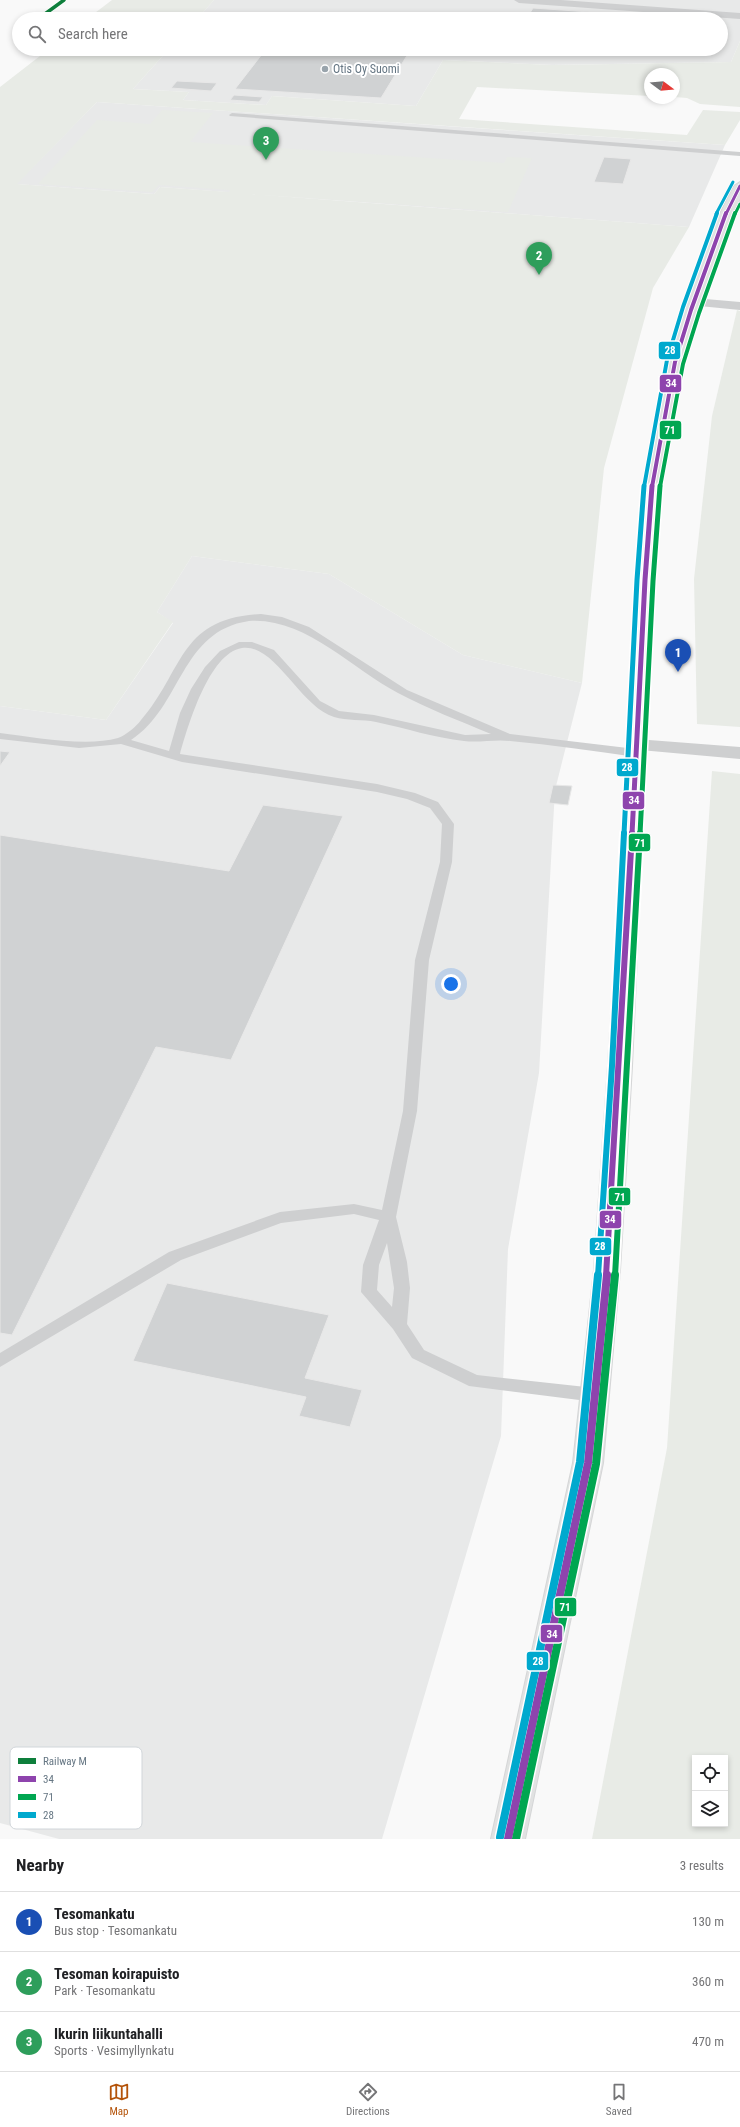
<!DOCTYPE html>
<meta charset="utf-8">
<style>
body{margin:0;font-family:"Roboto Condensed",sans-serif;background:#f2f2f2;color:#202124}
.controls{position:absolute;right:12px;bottom:12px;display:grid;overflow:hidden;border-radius:0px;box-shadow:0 2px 6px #0003}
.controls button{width:36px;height:36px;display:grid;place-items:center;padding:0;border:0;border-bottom:1px solid #e0e0e0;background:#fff;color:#202124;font:20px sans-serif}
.compass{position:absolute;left:644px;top:68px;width:36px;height:36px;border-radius:50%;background:#fff;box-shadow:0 2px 6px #0003;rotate:106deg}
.you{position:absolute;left:451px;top:984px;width:14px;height:14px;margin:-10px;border:3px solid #fff;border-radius:50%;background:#1a73e8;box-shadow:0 0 0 6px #1a73e833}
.badge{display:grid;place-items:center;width:26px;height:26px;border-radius:50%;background:#b45309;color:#fff;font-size:13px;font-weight:700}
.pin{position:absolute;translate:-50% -33px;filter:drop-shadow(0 1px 2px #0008)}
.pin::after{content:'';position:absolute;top:21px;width:14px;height:12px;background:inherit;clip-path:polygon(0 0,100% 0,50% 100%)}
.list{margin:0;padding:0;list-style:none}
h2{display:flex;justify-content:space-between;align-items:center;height:52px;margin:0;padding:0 16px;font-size:17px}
h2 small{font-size:13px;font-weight:400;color:#757577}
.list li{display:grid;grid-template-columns:26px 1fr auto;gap:12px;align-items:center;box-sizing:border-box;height:60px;padding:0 16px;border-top:1px solid #e0e0e0}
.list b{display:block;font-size:15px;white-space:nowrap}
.list p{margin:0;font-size:13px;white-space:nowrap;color:#757577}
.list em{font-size:13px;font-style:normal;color:#757577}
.icon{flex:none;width:22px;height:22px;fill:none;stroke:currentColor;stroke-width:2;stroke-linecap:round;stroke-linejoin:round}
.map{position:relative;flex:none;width:740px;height:1839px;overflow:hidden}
.search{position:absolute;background:#fff;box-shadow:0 2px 6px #0003;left:12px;right:12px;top:12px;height:44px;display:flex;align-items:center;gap:10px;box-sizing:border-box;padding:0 14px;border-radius:22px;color:#757577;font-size:15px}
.sheet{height:232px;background:#fff}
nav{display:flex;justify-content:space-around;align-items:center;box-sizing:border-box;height:56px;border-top:1px solid #e0e0e0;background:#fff;font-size:11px;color:#757577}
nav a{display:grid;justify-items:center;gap:2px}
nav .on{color:#b45309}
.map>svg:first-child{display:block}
.built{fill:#e8e9e9}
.green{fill:#e8ebe6;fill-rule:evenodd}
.building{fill:#d0d2d3;stroke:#e8e8e8}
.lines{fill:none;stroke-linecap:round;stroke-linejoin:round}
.secondary-casing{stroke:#d5d6d7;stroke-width:2}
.service{fill:#cecfd0;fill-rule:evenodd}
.minor{fill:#cecfd0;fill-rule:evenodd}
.tertiary{fill:#cecfd0;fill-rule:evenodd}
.secondary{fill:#e1e2e2;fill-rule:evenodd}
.bus-1-far4-casing{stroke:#fff;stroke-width:4.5}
.bus-1-far3-casing{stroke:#fff;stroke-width:6}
.bus-1-far2-casing{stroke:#fff;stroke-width:8}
.bus-1-far1-casing{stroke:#fff;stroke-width:10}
.bus-1-casing{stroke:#fff;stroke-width:11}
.bus-2-far4-casing{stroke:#fff;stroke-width:4.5}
.bus-2-far3-casing{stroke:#fff;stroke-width:6}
.bus-2-far2-casing{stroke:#fff;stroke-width:8}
.bus-2-far1-casing{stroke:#fff;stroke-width:10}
.bus-2-casing{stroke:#fff;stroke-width:11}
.bus-3-far4-casing{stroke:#fff;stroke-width:4.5}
.bus-3-far3-casing{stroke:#fff;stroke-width:6}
.bus-3-far2-casing{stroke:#fff;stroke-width:8}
.bus-3-far1-casing{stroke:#fff;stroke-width:10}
.bus-3-casing{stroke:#fff;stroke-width:11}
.bus-1-far4{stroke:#8e44ad;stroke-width:3}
.bus-1-far3{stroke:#8e44ad;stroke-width:4}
.bus-1-far2{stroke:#8e44ad;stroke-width:5}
.bus-1-far1{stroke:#8e44ad;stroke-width:6}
.bus-1{stroke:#8e44ad;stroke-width:8}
.bus-2-far4{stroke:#00a651;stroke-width:3}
.bus-2-far3{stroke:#00a651;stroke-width:4}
.bus-2-far2{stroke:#00a651;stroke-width:5}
.bus-2-far1{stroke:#00a651;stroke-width:6}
.bus-2{stroke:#00a651;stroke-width:8}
.bus-3-far4{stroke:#00a9ce;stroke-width:3}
.bus-3-far3{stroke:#00a9ce;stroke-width:4}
.bus-3-far2{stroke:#00a9ce;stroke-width:5}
.bus-3-far1{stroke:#00a9ce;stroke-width:6}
.bus-3{stroke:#00a9ce;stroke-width:8}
.rail-1-casing{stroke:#fff;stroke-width:5}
.rail-1{stroke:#0e7f3c;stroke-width:3.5}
.poi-dot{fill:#99a4ac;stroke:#fff;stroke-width:1.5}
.labels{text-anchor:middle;stroke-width:4;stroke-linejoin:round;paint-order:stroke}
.far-poi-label{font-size:12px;fill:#657683;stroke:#fff;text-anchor:start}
.key{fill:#fff;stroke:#d1d6da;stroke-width:1}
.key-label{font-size:11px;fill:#657683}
.line-badge{stroke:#fff;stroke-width:1.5}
.badge-label{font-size:11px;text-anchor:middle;font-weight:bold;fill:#fff}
</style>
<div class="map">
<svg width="740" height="1839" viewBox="0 0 740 1839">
<rect width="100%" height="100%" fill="#f9f9f9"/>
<g class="built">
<path d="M214,0H740V41L731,62L552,65L443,60L416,106L272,96L266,105L183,100L189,92L133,89L169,49H721V19H197Z"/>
<path d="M97,102L561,134L725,145L689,227L160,187L154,194L16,184Z"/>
<path d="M192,556L329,574L463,655L582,683L555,790L539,1073L508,1249L501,1436L382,1839H59L0,1823V706L106,720L173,623L157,612Z"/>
</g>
<g class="green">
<path d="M112,0H214L197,19H87Z"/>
<path d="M740,41V107L700,104L687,98L674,97V74H650V96L477,87L459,119L687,135L703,110L740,112V120L725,145L97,102L17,184L154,194L160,187L229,192L230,190L159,185L152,192L38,184L97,120L150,124L162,110L213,113L190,142L504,163L507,157L532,158L508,212L251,194L689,227L653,288L604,468L582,683L463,655L329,574L192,556L157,612L173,622L106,720L0,706V87L49,49H169L133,89L189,92L183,100L266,105L272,96L416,106L443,60L552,65L731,62Z"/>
<path d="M737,310L740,311V727L697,724L694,579L712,416Z"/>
<path d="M712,771L740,774V1839H592L667,1448ZM695,1758H725V1824H695Z"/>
</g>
<g class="building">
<path d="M533,8L689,19H554L556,15L530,13Z"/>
<path d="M266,49H411L381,98L235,89Z"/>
<path d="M177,81L217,83L211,91L171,88Z"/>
<path d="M234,95L263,97L259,102L230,100Z"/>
<path d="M604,157L631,159L623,184L594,182Z"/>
<path d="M0,751L10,752L0,766Z"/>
<path d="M553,785L572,786L568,805L549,803Z"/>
<path d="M263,805L343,816L231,1060L156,1047L12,1335L0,1333V835L229,871Z"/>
<path d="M167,1283L329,1315L305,1378L362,1390L350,1427L299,1416L306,1397L133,1361Z"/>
</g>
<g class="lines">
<defs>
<path id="secondary" d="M740,182V199L730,218L698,310L682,362L661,478L654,580L632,1066L620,1270L603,1463L525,1839H491L573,1463L594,1270L608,1066L636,580L645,478L668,362L684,310L718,218L734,186Z"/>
</defs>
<use href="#secondary" class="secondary-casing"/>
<g class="service">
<path d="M232,113L740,152V156L230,116L229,115Z"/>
<path d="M261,614L282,617L309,627L407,690L510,734L636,749L642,753L636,757C594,751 552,745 510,741C495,739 479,743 464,741C435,738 405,728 376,722C362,719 347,721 334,717C300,707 275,643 242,648C209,653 188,726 180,754L377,784L415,793L438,802L454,824L452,862L429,960L417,1111L396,1217L407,1262L410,1288L407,1324L424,1350L477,1375L595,1388L601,1390L603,1395L601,1400L595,1402L469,1386L412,1358L393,1329L361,1292L363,1265L379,1220L354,1214L281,1223L181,1260L0,1367V1353L169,1252L280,1212L354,1204L382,1210L403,1111L415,960L440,862L442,824L430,808L407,799L377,792L182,762L121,744L79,748L0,739V733C33,737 86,747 118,738C126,735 136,727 141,720C184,671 178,618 261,614ZM249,621C305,617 352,669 398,693C428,709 460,721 491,734L465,735L374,715L339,711L320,701L274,650L252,642H239L220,651L205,667L191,689L180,713L169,751L131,740C182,707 180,631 249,621ZM387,1243L394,1288L392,1307L377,1290L379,1265Z"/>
</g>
<g class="minor">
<path d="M514,0H561L740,13V19L519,3Z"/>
<path d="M694,298L740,302V310L689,305L687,302L689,299Z"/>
</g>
<path class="tertiary" d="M636,739L740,747V759L629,749L626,745L629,741Z"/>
<use href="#secondary" class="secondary"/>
<defs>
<path id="bus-1-far4" d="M726,214L740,186"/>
<path id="bus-1-far3" d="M652,487L675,362L691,310L726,213"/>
<path id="bus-1-far2" d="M632,834L645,580L652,486"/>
<path id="bus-1-far1" d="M606,1276L632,833"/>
<path id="bus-1" d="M508,1839L588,1463L607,1275"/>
<path id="bus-2-far4" d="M735,214L740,204"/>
<path id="bus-2-far3" d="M660,487L683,364L699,313L735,213"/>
<path id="bus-2-far2" d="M640,834L653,581L660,486"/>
<path id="bus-2-far1" d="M615,1276L640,833"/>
<path id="bus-2" d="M516,1839L596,1464L615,1275"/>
<path id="bus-3-far4" d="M716,214L733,182"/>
<path id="bus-3-far3" d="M644,487L667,360L683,307L717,213"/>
<path id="bus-3-far2" d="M624,834L637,580L644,486"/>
<path id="bus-3-far1" d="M598,1276L612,1066L624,833"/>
<path id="bus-3" d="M500,1837L580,1462L598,1275"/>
</defs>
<use href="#bus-1-far4" class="bus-1-far4-casing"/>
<use href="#bus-1-far3" class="bus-1-far3-casing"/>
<use href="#bus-1-far2" class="bus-1-far2-casing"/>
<use href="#bus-1-far1" class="bus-1-far1-casing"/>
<use href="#bus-1" class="bus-1-casing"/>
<use href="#bus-2-far4" class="bus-2-far4-casing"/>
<use href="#bus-2-far3" class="bus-2-far3-casing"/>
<use href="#bus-2-far2" class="bus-2-far2-casing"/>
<use href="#bus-2-far1" class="bus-2-far1-casing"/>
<use href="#bus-2" class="bus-2-casing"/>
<use href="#bus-3-far4" class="bus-3-far4-casing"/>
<use href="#bus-3-far3" class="bus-3-far3-casing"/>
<use href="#bus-3-far2" class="bus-3-far2-casing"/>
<use href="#bus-3-far1" class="bus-3-far1-casing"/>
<use href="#bus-3" class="bus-3-casing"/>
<use href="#bus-1-far4" class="bus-1-far4"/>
<use href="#bus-1-far3" class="bus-1-far3"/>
<use href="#bus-1-far2" class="bus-1-far2"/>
<use href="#bus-1-far1" class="bus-1-far1"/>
<use href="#bus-1" class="bus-1"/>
<use href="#bus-2-far4" class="bus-2-far4"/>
<use href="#bus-2-far3" class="bus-2-far3"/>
<use href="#bus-2-far2" class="bus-2-far2"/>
<use href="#bus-2-far1" class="bus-2-far1"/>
<use href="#bus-2" class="bus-2"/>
<use href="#bus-3-far4" class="bus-3-far4"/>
<use href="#bus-3-far3" class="bus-3-far3"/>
<use href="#bus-3-far2" class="bus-3-far2"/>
<use href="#bus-3-far1" class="bus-3-far1"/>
<use href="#bus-3" class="bus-3"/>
<defs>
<path id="rail-1" d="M38,19L64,0"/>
</defs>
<use href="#rail-1" class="rail-1-casing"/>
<use href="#rail-1" class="rail-1"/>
</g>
<circle class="poi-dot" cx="325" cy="69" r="4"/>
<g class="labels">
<g class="far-poi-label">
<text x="333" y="73">Otis Oy Suomi</text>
</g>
</g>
<rect x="10" y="1747" width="132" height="82" rx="6" class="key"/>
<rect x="18" y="1758" width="18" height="6" fill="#0e7f3c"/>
<rect x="18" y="1776" width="18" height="6" fill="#8e44ad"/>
<rect x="18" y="1794" width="18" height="6" fill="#00a651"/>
<rect x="18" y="1812" width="18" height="6" fill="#00a9ce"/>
<g class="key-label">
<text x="43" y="1765">Railway M</text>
<text x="43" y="1783">34</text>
<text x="43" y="1801">71</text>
<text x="43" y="1819">28</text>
</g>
<g class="line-badge">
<rect x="658" y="341" width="23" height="19" rx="4" fill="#00a9ce"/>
<rect x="659" y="374" width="23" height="19" rx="4" fill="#8e44ad"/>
<rect x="659" y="420" width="23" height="20" rx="4" fill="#00a651"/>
<rect x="616" y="758" width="23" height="19" rx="4" fill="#00a9ce"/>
<rect x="622" y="791" width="23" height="19" rx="4" fill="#8e44ad"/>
<rect x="628" y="833" width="23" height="19" rx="4" fill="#00a651"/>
<rect x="608" y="1187" width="23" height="19" rx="4" fill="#00a651"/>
<rect x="599" y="1210" width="23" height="19" rx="4" fill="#8e44ad"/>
<rect x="589" y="1237" width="23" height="19" rx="4" fill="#00a9ce"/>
<rect x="554" y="1597" width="23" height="20" rx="4" fill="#00a651"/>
<rect x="540" y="1624" width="23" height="19" rx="4" fill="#8e44ad"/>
<rect x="526" y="1651" width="23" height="20" rx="4" fill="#00a9ce"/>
</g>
<g class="badge-label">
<text x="670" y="354">28</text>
<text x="671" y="387">34</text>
<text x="670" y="434">71</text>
<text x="627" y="771">28</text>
<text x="634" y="804">34</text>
<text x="640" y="847">71</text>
<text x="620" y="1201">71</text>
<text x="610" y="1223">34</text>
<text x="600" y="1250">28</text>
<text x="565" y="1611">71</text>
<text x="552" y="1638">34</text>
<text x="538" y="1665">28</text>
</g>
</svg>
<div class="controls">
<button><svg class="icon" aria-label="locate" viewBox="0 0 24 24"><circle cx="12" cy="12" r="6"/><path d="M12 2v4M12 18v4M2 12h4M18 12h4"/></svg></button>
<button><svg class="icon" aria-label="layers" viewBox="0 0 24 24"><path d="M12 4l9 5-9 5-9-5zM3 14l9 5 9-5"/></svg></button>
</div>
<svg class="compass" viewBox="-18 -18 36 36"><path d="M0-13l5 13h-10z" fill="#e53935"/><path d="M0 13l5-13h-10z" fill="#757577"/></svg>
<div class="you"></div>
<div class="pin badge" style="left:678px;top:672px;background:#1a4fb4">1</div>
<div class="pin badge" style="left:539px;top:275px;background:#2e9e5b">2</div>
<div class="pin badge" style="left:266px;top:160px;background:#2e9e5b">3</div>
<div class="search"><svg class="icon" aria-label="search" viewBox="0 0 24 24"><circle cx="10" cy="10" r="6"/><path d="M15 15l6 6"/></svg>Search here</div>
</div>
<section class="sheet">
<h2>Nearby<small>3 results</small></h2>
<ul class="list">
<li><span class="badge" style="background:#1a4fb4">1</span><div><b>Tesomankatu</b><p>Bus stop · Tesomankatu</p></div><em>130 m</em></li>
<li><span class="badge" style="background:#2e9e5b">2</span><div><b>Tesoman koirapuisto</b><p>Park · Tesomankatu</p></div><em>360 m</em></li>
<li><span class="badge" style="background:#2e9e5b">3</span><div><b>Ikurin liikuntahalli</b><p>Sports · Vesimyllynkatu</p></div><em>470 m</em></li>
</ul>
</section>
<nav>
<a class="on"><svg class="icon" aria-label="map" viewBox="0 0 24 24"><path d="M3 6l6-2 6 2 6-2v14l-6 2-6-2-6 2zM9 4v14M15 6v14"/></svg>Map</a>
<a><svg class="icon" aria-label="directions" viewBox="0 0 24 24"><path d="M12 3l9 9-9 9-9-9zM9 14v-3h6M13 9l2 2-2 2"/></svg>Directions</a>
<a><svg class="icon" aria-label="saved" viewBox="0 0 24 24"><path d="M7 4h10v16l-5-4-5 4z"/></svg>Saved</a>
</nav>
